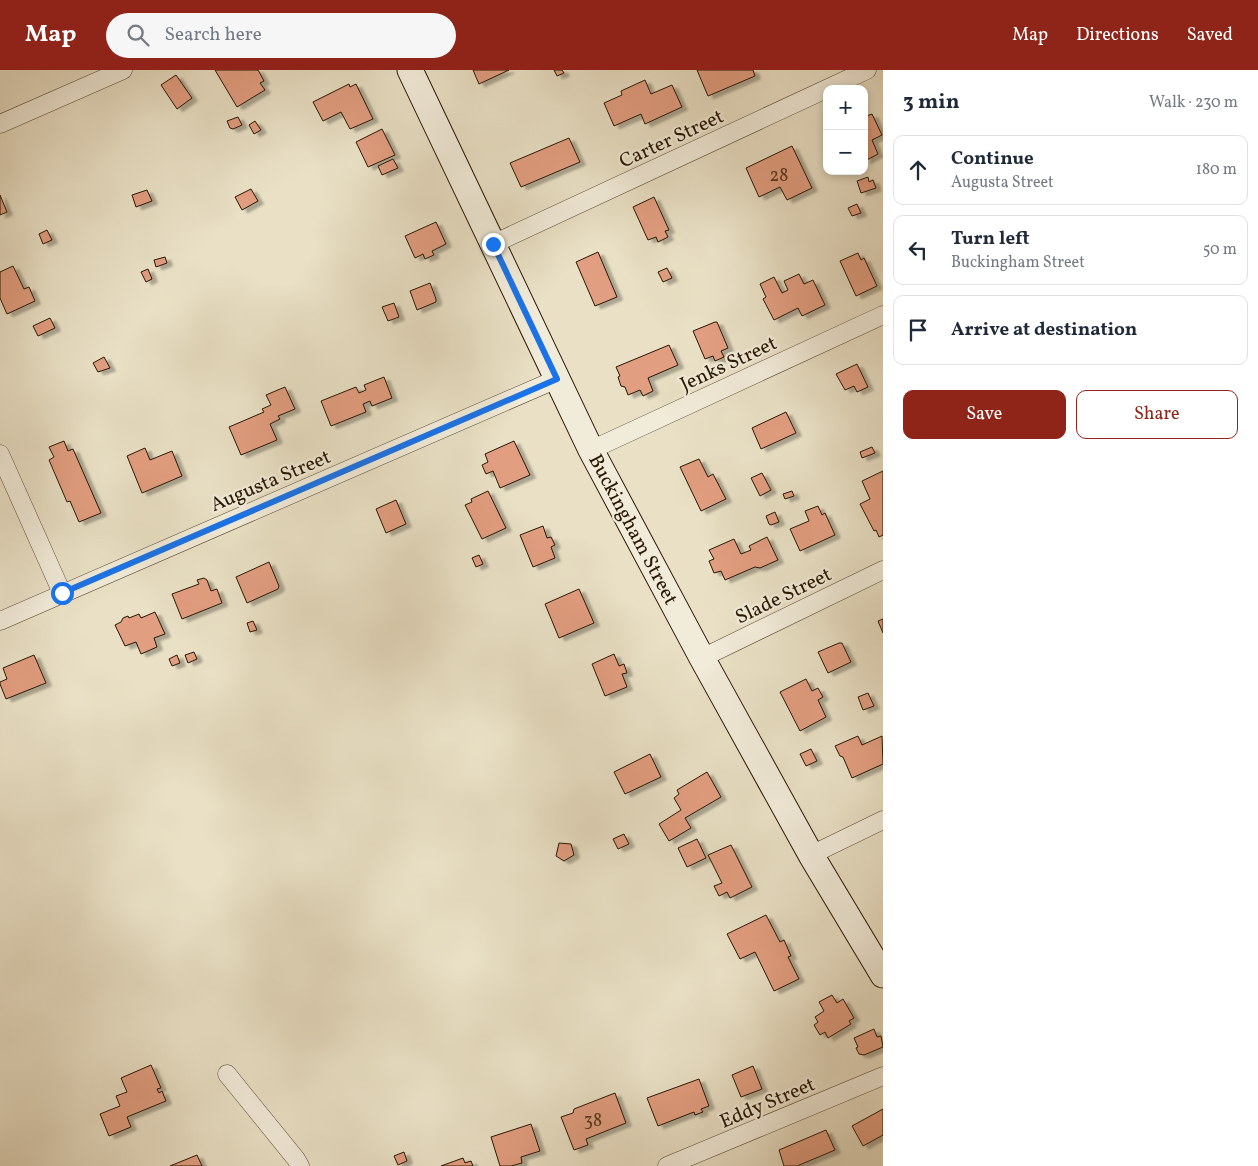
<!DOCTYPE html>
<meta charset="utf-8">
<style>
body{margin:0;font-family:Vollkorn,serif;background:#f6f6f7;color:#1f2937}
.controls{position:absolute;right:15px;top:15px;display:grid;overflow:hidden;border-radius:10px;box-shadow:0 2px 8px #0003}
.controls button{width:45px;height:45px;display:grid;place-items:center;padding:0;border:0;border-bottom:1px solid #e0e1e3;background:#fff;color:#1f2937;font:25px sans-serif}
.stop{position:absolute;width:15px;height:15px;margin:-11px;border:4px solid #1a73e8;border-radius:50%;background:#fff}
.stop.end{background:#1a73e8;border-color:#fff;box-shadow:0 1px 5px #0008}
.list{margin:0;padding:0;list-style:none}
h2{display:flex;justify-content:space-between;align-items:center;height:65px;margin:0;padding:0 20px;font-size:21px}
h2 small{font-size:16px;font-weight:400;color:#747a83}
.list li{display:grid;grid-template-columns:32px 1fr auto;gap:15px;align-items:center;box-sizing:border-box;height:70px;margin:0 10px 10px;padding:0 10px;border:1px solid #e0e1e3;border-radius:10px}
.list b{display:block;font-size:19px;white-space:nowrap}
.list p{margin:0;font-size:16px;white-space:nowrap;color:#747a83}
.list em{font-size:16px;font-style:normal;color:#747a83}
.actions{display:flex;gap:10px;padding:15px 20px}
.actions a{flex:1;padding:11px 0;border:1px solid #8f2418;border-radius:10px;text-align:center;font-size:18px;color:#8f2418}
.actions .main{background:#8f2418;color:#fff}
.icon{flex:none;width:28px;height:28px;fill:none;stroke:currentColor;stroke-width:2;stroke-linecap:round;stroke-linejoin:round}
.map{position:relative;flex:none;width:883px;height:1096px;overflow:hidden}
header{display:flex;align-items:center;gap:30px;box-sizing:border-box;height:70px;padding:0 25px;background:#8f2418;color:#fff}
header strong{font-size:24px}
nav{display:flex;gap:28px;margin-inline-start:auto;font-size:18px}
.search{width:350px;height:45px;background:#f6f6f7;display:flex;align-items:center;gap:12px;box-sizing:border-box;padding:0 18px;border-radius:28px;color:#747a83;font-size:19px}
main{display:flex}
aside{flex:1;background:#fff}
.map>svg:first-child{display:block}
.building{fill:#e29e80;stroke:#271600;filter:url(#shadow)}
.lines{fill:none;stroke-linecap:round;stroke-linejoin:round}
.minor-casing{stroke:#584831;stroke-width:19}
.secondary-casing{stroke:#271600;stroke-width:27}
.minor{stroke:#f1ebd9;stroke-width:18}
.secondary{stroke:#f1ebd9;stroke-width:25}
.route{stroke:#1a73e8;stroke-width:6}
.labels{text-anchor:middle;stroke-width:4.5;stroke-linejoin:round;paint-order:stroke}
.number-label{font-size:18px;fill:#563820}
.street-label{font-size:20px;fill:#271600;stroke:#f1ebd9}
</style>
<header>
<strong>Map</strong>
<div class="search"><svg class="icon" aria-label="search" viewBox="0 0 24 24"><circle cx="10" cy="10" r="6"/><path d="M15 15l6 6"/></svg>Search here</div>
<nav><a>Map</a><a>Directions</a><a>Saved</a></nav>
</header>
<main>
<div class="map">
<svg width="883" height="1096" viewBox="0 0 883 1096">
<defs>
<filter id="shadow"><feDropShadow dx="5.5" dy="3" stdDeviation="1" flood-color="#0004"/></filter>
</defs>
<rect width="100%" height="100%" fill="#e9e0c5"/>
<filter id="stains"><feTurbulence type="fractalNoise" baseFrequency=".004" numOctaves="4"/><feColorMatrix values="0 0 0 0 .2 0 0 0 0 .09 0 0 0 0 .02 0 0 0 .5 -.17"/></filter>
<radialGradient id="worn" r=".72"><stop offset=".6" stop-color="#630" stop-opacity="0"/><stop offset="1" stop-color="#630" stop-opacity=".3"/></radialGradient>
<g class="building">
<path d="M215,0H258L264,11L260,13L265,20L237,37Z"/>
<path d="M473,0H509L479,14Z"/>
<path d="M554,0H562L564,3L557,6Z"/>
<path d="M697,0H753L755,6L708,26Z"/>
<path d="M176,5L192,28L177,39L161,15Z"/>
<path d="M645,10L651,24L672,15L682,37L645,54L641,44L614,56L604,33L622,25L621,21Z"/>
<path d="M349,14L350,17L356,14L373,49L350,59L341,42L323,51L313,32Z"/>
<path d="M872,44L882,65L872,70L878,84L865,91L864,47Z"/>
<path d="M238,47L242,55L233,59L230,58L227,51Z"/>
<path d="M255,51L261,60L254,64L249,55Z"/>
<path d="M382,59L395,85L368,97L356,72Z"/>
<path d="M569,68L580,92L521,117L510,93Z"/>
<path d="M792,76L812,118L787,130L780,117L759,127L746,98Z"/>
<path d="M393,89L398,98L382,105L378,96Z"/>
<path d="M868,107L869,112L873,110L876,118L861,123L857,111Z"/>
<path d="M251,119L258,131L242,140L235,127Z"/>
<path d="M147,120L152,131L136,137L132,125Z"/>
<path d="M0,125L7,142L0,145Z"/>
<path d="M654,127L669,160L665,161L668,167L658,172L656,167L648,170L633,137Z"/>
<path d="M857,134L861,143L852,146L848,138Z"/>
<path d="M436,152L446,174L432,181L434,185L425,189L423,184L415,188L405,166Z"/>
<path d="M47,160L52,170L43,174L39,164Z"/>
<path d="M598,182L617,227L595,236L576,192Z"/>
<path d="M858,183L861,190L864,188L877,216L856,226L840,191Z"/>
<path d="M165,187L167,193L156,197L154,190Z"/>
<path d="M13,196L24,219L29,217L35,231L7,244L0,228V202Z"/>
<path d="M667,198L672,208L663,212L658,202Z"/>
<path d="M148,199L152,209L146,212L141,202Z"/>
<path d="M799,204L804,214L813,210L825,235L802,246L798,238L774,250L763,229L766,227L760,214L774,207L782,223L788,220L784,211Z"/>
<path d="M430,213L436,229V232L417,240L410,221Z"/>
<path d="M394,233L399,247L388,251L382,237Z"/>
<path d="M50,248L55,258L38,266L33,256Z"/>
<path d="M715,252H717L728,278L721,281L724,287L715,291L713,286L705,289L693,261Z"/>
<path d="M669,275L678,295L648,308L653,321L643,326L640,320L628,325L625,317L621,316L618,307L620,306L616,297Z"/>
<path d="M104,287L110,298L98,302L93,293Z"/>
<path d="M857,294L868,317L857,322L854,316L845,320L836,304Z"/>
<path d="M384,307L392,328L372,336L370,331L363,334L366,342L331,356L321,331L356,317L359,323L366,320L364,315Z"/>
<path d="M285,317L295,339L278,346L280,349L270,354L277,370L241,385L229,357L264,342L262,339L271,335L266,325Z"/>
<path d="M786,342L796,363L761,379L752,358Z"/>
<path d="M64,371L68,381L73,379L101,443L79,452L70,431L67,432L49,390L54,387L49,377Z"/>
<path d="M514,371L530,405L500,418L493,401L486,404L482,395L488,392L485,384Z"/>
<path d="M872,377L875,383L862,388L860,382Z"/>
<path d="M145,378L150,390L172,381L182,406L142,423L127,386Z"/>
<path d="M699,389L708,407L713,404L726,429L701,441L680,397Z"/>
<path d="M883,401V465L879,467L876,460L874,461L860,434L870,429L862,411Z"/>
<path d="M762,403L771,420L760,426L751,408Z"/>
<path d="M488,421L506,458L482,469L465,435L472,432L471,429Z"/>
<path d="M792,421L794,426L785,429L783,424Z"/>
<path d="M396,430L406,454L386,463L376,439Z"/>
<path d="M818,436L822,445L825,443L835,465L800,481L790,459L809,451L805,441Z"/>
<path d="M775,442L779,452L771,455L769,454L766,446Z"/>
<path d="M543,456L547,468L551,467L555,475L551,477L555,488L533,497L520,465Z"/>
<path d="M767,467L778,490L760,498L755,497L725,510L721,501L714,503L709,491L714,489L709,480L734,469L741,484L751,480L749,476Z"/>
<path d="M479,485L483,494L476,497L472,488Z"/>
<path d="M269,492L279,516L278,519L247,533L236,507Z"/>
<path d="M204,508L207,510L211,521L217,519L222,533L182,549L172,524L199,514L197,510Z"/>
<path d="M579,519L594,553L559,568L545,534Z"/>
<path d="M155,542L165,564L154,568L157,577L141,584L136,572L125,576L115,555L121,552L123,548L128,546L129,548L139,544L141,548Z"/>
<path d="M883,549V563L878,551Z"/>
<path d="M253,551L257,560L250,562L247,553Z"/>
<path d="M839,573H842L851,592L828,603L818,582Z"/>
<path d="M194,582L197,589L188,593L185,585Z"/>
<path d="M614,584L619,596L624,594L627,603L622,604L627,617L605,626L592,594Z"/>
<path d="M34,585L46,613L6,629L0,614V612L7,609L3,598Z"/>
<path d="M177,585L180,593L172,596L169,589Z"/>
<path d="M806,609L812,621L818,618L823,627L818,630L826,647L800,661L780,622Z"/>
<path d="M868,623L874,636L863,640L858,627Z"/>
<path d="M858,666L862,675L882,666L883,694L852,708L843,687L840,686L835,676Z"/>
<path d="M811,679L817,691L806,696L800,684Z"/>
<path d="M650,684L661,707L625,724L614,702Z"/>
<path d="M707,702L721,727L685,748L691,758L669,771L659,754L681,740L674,728L679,724L677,720Z"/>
<path d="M624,764L629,774L618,779L613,769Z"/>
<path d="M697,769L706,788L687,797L678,778Z"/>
<path d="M559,773L571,774L574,785L564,791L556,786Z"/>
<path d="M731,775L752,817L730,828L727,822L719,826L714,816L722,813L708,785Z"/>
<path d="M766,845L780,872L784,870L791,886L788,887L799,909L774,921L755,882L740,889L727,864Z"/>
<path d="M832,925L837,933L843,929L854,948L849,951L851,954L828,968L825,962L820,965L814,955L818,952L815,947L824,941L819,932Z"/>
<path d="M874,959L877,967L881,966L883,977L864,985L859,984L856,978L858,977L854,968Z"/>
<path d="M151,995L161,1018L157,1019L159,1023L162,1021L166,1031L127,1047L131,1057L109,1066L100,1044L120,1036L116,1026L127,1022L121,1008Z"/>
<path d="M753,996L762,1019L741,1027L732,1005Z"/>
<path d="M699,1009L709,1036L701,1039L703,1042L695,1045L694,1042L658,1056L647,1028Z"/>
<path d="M615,1023L626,1053L586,1069L588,1075L574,1080L561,1047L573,1043L574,1039Z"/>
<path d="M883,1039V1065L863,1076L852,1056Z"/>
<path d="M531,1054L540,1081L521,1087L522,1093L511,1096H500L491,1067Z"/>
<path d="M826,1060L835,1080L797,1096H784L779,1080Z"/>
<path d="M404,1082L407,1091L398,1095L394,1086Z"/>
<path d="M197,1085L202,1096H170Z"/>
<path d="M463,1088L465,1093L471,1091L473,1096H441Z"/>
</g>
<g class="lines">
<defs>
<g id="minor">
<path d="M0,54L123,0"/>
<path d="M493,174L867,0"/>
<path d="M591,380L883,245"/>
<path d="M0,384L62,523"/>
<path d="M0,551L557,309"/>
<path d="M702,588L883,500"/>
<path d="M811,785L883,750"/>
<path d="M227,1004L296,1089L300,1096"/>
<path d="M667,1096L883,1006"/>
</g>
<path id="secondary" d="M410,0L591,380L702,588L811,785L883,905"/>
</defs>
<use href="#minor" class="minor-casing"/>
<use href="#secondary" class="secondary-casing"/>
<use href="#minor" class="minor"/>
<use href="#secondary" class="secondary"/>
</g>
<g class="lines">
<path class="route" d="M62,523L557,309L493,174"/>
</g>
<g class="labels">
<g class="number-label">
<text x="779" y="111">28</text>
<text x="593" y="1056">38</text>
</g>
<g class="street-label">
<text transform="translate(671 68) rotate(-25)" y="7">Carter Street</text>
<text transform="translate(728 293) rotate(-25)" y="7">Jenks Street</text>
<text transform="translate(270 410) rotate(-23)" y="7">Augusta Street</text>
<text transform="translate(634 459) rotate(62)" y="7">Buckingham Street</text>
<text transform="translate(783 525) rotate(-26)" y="7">Slade Street</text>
<text transform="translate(767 1032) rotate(-23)" y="7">Eddy Street</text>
</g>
</g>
<rect width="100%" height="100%" filter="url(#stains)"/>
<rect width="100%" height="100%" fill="url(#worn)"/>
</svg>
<div class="controls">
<button>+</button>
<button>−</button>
</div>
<div class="stop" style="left:62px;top:523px"></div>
<div class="stop end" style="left:493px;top:174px"></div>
</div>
<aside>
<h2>3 min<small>Walk · 230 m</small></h2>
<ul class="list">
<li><svg class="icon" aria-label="ahead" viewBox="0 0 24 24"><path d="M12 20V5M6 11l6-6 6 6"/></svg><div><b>Continue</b><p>Augusta Street</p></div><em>180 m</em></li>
<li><svg class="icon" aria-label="left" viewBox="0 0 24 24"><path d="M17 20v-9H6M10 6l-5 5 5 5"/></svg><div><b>Turn left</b><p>Buckingham Street</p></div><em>50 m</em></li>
<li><svg class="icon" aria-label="arrive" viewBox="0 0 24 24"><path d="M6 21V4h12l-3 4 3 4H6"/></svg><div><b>Arrive at destination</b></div></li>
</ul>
<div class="actions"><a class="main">Save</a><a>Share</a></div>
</aside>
</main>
